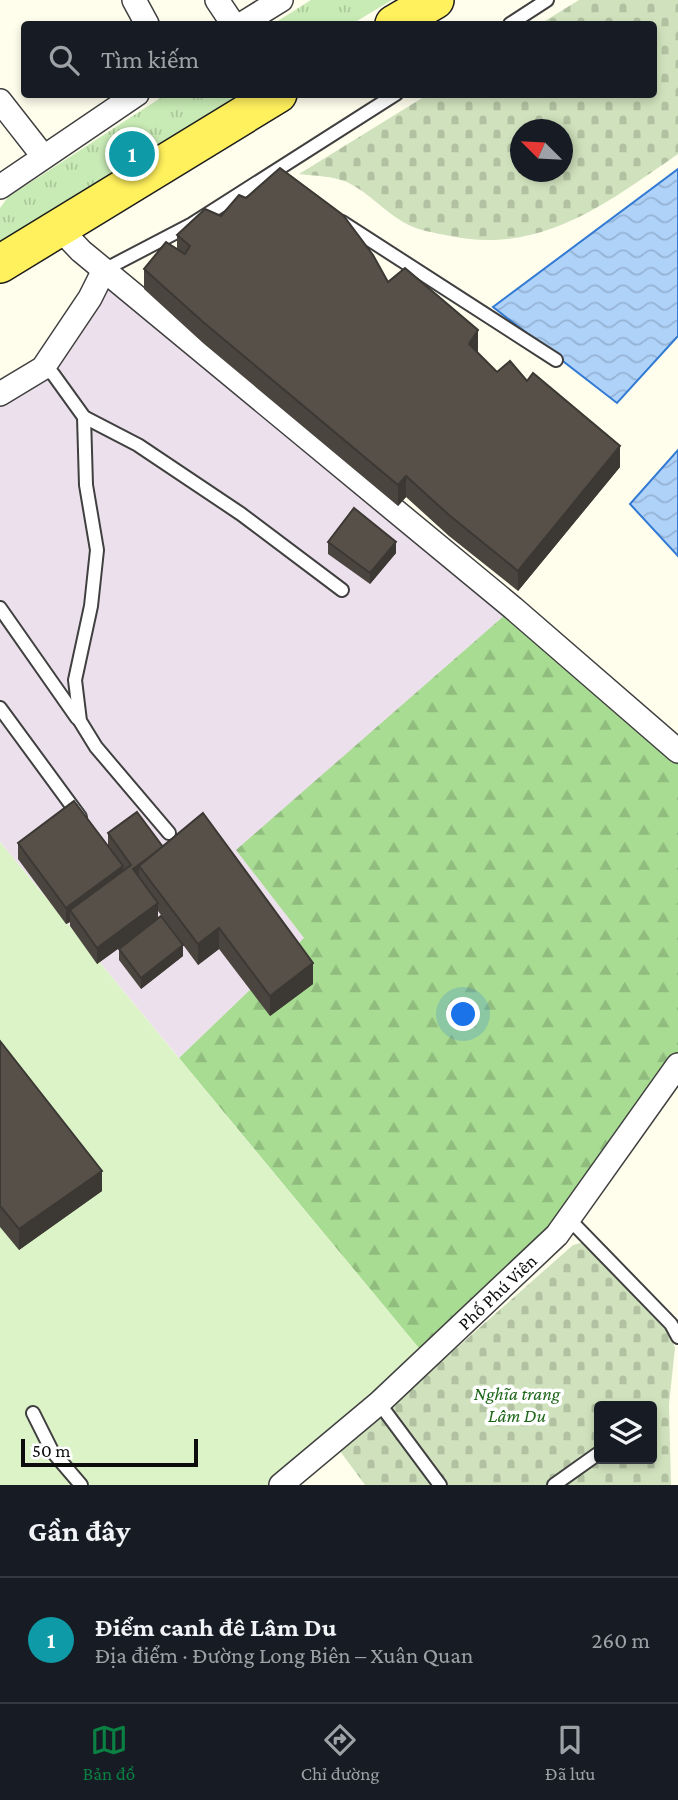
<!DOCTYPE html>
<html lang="vi">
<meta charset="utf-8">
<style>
body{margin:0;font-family:"Crimson Pro",serif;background:#242831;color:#f1f3f6}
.controls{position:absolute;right:21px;bottom:21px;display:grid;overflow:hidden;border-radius:7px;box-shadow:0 4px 10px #0003}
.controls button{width:63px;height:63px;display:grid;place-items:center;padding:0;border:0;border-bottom:2px solid #363941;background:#171b24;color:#f1f3f6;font:35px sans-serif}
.compass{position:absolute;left:510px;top:119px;width:63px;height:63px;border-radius:50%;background:#171b24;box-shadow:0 4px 10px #0003;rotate:294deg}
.scale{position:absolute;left:21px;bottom:18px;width:177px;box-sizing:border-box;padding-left:7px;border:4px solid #0d0d0d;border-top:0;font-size:19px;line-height:24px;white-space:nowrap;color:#0d0d0d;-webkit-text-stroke:5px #fff;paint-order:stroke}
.you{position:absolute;left:464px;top:1015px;width:24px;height:24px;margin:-18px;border:5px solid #fff;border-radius:50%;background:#1a73e8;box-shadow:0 0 0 10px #1a73e833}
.badge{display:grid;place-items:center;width:46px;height:46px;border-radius:50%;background:#0b8043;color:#fff;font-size:23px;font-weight:700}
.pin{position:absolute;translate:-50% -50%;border:4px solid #fff;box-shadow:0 2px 7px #0006}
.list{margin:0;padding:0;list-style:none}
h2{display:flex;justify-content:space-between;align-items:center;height:91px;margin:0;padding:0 28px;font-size:30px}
h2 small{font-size:23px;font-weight:400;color:#9ea1a6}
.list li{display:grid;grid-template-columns:46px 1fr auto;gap:21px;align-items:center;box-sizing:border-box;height:126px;padding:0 28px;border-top:2px solid #363941}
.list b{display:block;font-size:26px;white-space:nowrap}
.list p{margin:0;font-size:23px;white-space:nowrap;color:#9ea1a6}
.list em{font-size:23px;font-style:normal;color:#9ea1a6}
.icon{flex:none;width:38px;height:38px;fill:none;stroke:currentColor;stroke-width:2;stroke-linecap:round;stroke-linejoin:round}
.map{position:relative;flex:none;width:678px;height:1485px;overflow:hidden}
.search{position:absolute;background:#171b24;box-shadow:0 4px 10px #0003;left:21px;right:21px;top:21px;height:77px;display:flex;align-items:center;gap:18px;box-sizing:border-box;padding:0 24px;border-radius:7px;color:#9ea1a6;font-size:26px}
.sheet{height:217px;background:#171b24}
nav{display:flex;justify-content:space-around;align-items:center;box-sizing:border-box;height:98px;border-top:2px solid #363941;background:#171b24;font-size:19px;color:#9ea1a6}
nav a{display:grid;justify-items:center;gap:4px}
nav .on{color:#0b8043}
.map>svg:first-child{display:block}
.industrial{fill:#ece0ec}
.grass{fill:url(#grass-tufts)}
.forest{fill:url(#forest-firs)}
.cemetery{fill:url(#cemetery-stones);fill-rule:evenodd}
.pitch{fill:#dcf2c7}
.water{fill:url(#water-waves);stroke:#327ad3;stroke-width:2}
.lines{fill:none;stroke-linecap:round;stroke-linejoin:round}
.lane-casing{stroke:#404040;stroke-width:16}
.street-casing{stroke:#404040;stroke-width:26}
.primary-casing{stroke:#1e1e1e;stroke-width:40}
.lane{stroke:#fff;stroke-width:12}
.street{stroke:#fff;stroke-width:23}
.primary{stroke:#fff05d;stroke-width:37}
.wall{fill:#4a453f}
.shaded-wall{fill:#3c3833}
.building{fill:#565049;stroke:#3c3833;stroke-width:2}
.labels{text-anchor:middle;stroke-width:7;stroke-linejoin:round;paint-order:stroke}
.street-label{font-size:19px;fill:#0d0d0d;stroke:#fff}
.park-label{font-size:19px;font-style:italic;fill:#1e671a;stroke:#fff}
</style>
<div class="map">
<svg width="678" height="1485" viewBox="0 0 678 1485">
<defs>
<pattern id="grass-tufts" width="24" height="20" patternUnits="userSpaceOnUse" patternTransform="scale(1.75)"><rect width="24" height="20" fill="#c8ebb5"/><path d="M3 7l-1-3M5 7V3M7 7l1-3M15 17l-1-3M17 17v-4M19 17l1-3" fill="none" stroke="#abc89a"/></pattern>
<pattern id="forest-firs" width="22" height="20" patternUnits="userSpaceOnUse" patternTransform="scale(1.75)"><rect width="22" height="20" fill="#a9dc93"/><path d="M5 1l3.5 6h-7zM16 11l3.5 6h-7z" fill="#90bc7e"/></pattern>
<pattern id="cemetery-stones" width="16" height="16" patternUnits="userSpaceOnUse" patternTransform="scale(1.75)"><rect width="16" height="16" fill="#d0e2bd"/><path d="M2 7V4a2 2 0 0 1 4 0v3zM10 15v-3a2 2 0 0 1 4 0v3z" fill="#b1c1a1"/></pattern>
<pattern id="water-waves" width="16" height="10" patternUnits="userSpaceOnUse" patternTransform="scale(1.75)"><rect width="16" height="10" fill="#afd2f9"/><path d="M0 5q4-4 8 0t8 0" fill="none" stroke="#95b3d4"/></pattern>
</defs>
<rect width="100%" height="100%" fill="#fffeed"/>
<path class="industrial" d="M104,270L513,608L237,850L304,938L179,1058L0,842V406L53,374Z"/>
<g class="grass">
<path d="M311,0H392L352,24H273Z"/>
<path d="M165,95H239L0,242V208L8,197Z"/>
</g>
<path class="forest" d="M513,608L678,751V1067L569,1219L427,1358L179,1058L304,938L236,850Z"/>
<g class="cemetery">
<path d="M579,0H678V154C607,203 541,255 450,236C435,233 416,230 403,222C384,211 368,192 347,182C332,176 315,176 299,174L427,95L654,94V24H540ZM520,130H562V172H520Z"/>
<path d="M587,1241L667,1325L675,1348L669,1404L671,1485H365L340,1451L573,1245ZM599,1406H652V1459H599Z"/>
</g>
<path class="pitch" d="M0,842L427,1358L280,1485H0Z"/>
<g class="water">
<path d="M678,169V336L617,403L493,307Z"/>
<path d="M678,450V556L630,504Z"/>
</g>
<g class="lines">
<defs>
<g id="lane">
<path d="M510,24L547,0"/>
<path d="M342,222L556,360"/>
<path d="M104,270L192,224L396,94"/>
<path d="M43,368L53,374L84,417L138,445L241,514L342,590"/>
<path d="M84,417L86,485L97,550L91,606L75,680L80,721L96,747L169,833"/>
<path d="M0,608L77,718"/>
<path d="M0,708L80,817"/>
<path d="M569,1219L671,1324L678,1337"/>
<path d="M379,1403L440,1485"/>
<path d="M33,1413L52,1451L81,1485"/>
<path d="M554,1485L599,1453"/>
</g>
<g id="street">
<path d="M134,0L147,24"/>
<path d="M217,0L233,24"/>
<path d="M242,24L281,0"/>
<path d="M0,101L43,156"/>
<path d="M0,187L137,94"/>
<path d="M59,228L81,251L513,608L678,751"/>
<path d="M0,394L43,368L90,298L104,270"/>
<path id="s1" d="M281,1485L379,1403L557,1235L678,1065"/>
</g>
<g id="primary">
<path d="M394,24L435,0"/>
<path d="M0,264L278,94"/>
</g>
</defs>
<use href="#lane" class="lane-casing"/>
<use href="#street" class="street-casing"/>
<use href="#primary" class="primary-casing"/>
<use href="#lane" class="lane"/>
<use href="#street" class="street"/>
<use href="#primary" class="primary"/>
</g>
<g class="wall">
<path d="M113,151L151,152L121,170L113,156Z"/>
<path d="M221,216L388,282L478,351L477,352L497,372L527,381L620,467L518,591L449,536L406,497L398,506L203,343L144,289V269L177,249V235Z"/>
<path d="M328,542L396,553L370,584L328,554Z"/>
<path d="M108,833L163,847L313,984L270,1016L219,949L198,965L158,911V919L183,956L141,989L119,960V949L137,935L97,964L70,926V922L66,924L18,859V843L108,846Z"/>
<path d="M0,1041L102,1191L19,1250L0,1227Z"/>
</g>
<g class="shaded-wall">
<path d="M151,146V152L121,170V164Z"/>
<path d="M478,330V351L469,365V344Z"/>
<path d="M620,446V467L518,591V571Z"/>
<path d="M406,476V497L398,506V485Z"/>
<path d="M396,542V553L370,584V573Z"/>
<path d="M163,848L139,866V881L133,869Z"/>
<path d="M123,866V882L70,910V922L66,924V908Z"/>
<path d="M158,903V920L97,964V948Z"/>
<path d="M219,928V949L198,965V944Z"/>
<path d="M183,945V956L141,989V978Z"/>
<path d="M313,963V984L270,1016V996Z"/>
<path d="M102,1171V1191L19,1250V1229Z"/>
</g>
<g class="building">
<path d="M142,132L151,146L121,164L113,151Z"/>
<path d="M280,168L343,215L373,255L388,282L405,268L478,330L469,344L497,372L510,361L527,381L533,373L620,446L518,571L449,515L406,476L398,485L203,322L144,269L166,242L185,254L190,246L177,235L205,209L221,216L239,195L246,198Z"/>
<path d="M354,508L396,542L370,573L328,542Z"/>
<path d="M74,801L123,866L66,908L18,843Z"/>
<path d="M137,812L163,847L133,869L158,903L97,948L70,910L131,865L108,833Z"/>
<path d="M203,813L313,963L270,996L219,928L198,944L139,866Z"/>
<path d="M161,916L183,945L141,978L119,949Z"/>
<path d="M0,1041L102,1171L19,1229L0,1206Z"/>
</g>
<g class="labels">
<g class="street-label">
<text dy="7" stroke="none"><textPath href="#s1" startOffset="290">Phố Phú Viên</textPath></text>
</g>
<g class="park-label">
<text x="517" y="1400">Nghĩa trang<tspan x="517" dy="22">Lâm Du</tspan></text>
</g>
</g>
</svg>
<div class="controls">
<button><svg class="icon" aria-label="layers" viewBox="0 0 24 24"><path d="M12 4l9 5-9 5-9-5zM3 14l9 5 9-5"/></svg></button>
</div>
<svg class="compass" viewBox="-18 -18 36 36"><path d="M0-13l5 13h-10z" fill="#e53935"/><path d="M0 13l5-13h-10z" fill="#9ea1a6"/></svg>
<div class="scale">50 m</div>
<div class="you"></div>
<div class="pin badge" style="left:132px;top:154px;background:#0f9aa8">1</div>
<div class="search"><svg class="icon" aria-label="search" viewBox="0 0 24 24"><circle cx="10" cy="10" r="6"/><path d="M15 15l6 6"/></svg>Tìm kiếm</div>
</div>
<section class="sheet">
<h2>Gần đây<small></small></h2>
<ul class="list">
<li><span class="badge" style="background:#0f9aa8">1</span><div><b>Điểm canh đê Lâm Du</b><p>Địa điểm · Đường Long Biên – Xuân Quan</p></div><em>260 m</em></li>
</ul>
</section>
<nav>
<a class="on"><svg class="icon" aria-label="map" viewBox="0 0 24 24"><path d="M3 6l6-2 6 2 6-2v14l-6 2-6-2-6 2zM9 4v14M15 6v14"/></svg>Bản đồ</a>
<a><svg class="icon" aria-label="directions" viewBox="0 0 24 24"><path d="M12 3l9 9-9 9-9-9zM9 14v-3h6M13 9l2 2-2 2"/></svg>Chỉ đường</a>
<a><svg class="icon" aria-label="saved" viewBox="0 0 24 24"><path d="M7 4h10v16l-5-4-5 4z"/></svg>Đã lưu</a>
</nav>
